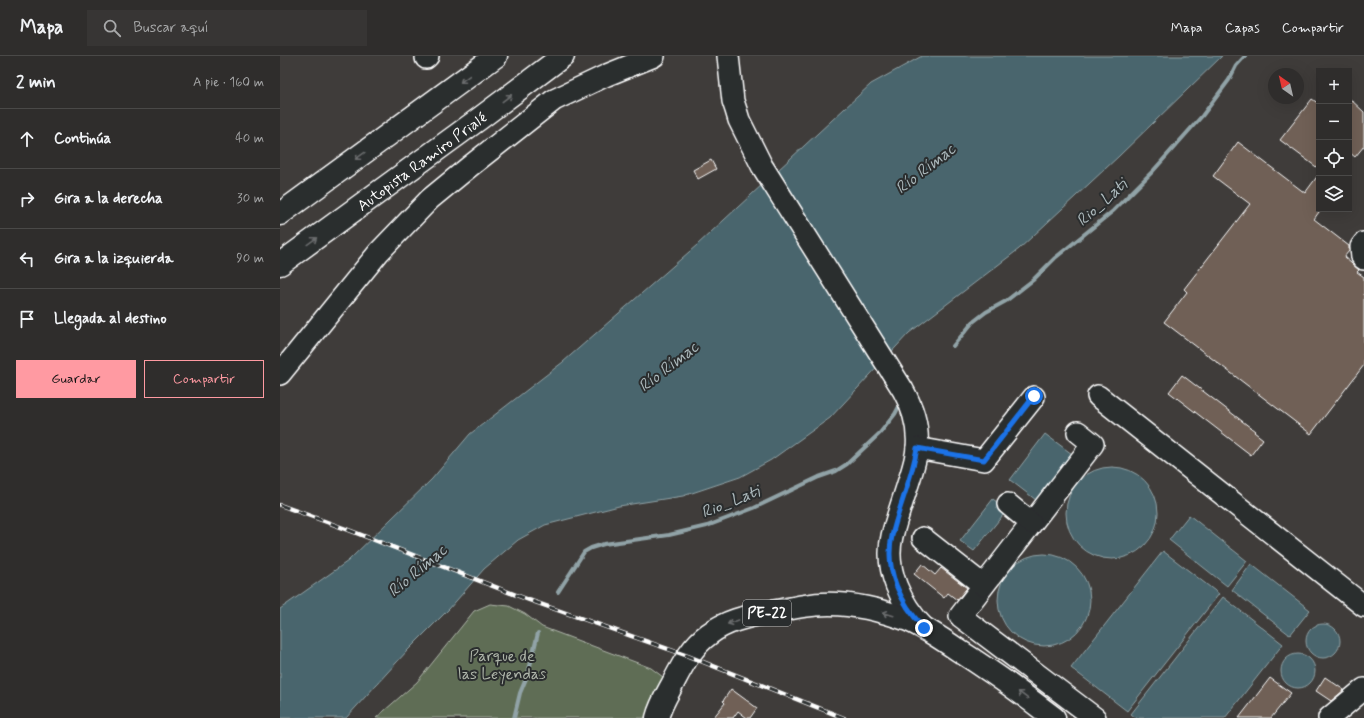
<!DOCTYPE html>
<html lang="es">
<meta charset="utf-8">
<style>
body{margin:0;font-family:Mynerve,sans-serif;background:#373534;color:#f1f3f6}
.controls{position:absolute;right:12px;top:12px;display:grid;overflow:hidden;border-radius:0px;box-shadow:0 4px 16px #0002}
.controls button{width:36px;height:36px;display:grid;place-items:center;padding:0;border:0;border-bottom:1px solid #4a4948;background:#2f2d2c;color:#f1f3f6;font:20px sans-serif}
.compass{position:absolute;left:988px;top:12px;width:36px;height:36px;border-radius:50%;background:#2f2d2c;box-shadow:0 4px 16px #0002;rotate:326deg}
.stop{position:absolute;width:12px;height:12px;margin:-9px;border:3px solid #1a73e8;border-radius:50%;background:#fff}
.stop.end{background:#1a73e8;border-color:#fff;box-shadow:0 1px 4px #0008}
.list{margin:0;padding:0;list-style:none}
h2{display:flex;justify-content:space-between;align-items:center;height:52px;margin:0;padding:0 16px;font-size:17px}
h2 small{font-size:13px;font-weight:400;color:#a7a8a9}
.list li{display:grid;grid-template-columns:26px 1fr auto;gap:12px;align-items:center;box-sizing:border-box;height:60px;padding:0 16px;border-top:1px solid #4a4948}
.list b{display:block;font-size:15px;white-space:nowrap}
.list em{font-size:13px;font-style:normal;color:#a7a8a9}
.actions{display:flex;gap:8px;padding:12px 16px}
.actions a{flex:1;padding:9px 0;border:1px solid #ff9aa2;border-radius:0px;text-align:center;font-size:14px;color:#ff9aa2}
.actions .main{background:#ff9aa2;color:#111}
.icon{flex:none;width:22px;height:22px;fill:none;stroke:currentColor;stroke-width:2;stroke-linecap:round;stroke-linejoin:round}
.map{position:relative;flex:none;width:1084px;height:662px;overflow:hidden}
header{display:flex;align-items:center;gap:24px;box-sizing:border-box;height:56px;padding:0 20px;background:#2f2d2c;border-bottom:1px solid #4a4948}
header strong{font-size:19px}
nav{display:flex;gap:22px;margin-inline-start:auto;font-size:14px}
.search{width:280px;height:36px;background:#373534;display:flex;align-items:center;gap:10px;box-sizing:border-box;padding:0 14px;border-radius:0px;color:#a7a8a9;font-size:15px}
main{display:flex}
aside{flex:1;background:#2f2d2c}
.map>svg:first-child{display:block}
.green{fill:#5f6d55;stroke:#afb6aa}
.water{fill:#48656d;stroke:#91a3a7}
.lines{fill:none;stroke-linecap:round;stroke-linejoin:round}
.stream{stroke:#91a3a7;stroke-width:4}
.building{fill:#6f6056;stroke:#fff}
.minor-casing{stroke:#fff;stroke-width:24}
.highway-casing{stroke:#fff;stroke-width:25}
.minor{stroke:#2a2d2e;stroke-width:21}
.highway{stroke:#2a2d2e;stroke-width:22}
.rail-casing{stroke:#fff;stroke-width:4.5}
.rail{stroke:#2a2d2e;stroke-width:3;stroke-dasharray:9;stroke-linecap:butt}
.oneway{stroke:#6a6c6d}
.route{stroke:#1a73e8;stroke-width:5}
.labels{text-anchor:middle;stroke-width:4;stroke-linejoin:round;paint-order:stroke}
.shield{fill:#2a2d2e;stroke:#bfc0c0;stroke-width:1}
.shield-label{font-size:15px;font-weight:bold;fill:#fff}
.street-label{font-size:16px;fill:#fff;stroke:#2a2d2e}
.park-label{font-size:16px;fill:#afb6aa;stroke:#2a2d2e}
.water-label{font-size:17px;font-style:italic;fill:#adbabd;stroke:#2a2d2e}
</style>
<header>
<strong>Mapa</strong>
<div class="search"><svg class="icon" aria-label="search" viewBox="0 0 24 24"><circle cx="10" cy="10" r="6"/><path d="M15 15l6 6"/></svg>Buscar aquí</div>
<nav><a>Mapa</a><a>Capas</a><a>Compartir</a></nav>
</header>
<main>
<aside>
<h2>2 min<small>A pie · 160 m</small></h2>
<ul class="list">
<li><svg class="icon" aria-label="ahead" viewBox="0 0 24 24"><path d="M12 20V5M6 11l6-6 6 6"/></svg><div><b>Continúa</b></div><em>40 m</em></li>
<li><svg class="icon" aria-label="right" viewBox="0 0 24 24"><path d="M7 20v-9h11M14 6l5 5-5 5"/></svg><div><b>Gira a la derecha</b></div><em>30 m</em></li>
<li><svg class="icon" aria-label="left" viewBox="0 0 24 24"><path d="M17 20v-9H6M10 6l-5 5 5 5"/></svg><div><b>Gira a la izquierda</b></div><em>90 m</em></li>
<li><svg class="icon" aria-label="arrive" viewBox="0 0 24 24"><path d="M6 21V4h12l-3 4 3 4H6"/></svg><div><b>Llegada al destino</b></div></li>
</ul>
<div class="actions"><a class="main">Guardar</a><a>Compartir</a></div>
</aside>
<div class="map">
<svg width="1084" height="662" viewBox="0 0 1084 662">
<rect width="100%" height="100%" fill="#3f3c3a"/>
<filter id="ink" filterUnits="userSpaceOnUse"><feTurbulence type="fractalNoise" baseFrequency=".025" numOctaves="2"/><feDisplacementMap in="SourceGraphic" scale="8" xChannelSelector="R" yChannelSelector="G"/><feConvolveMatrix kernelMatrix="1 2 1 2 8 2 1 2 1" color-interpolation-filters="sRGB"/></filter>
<g filter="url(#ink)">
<path class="green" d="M210,548L229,550L245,558L262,571L371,612L387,624L368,662H96L137,626L194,555Z"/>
<g class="water">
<path d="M642,0H942L839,100L739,193L629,277L550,362L491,404L460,421L403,440L339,450L265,469L238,484L204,513L169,553L127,595L66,662H0V553L68,505L152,423L190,378L283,306L417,189L591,28Z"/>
<path d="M765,378L792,398L756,444L730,424Z"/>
<circle cx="832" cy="457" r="46"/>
<path d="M713,443L727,454L694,495L680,485Z"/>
<path d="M909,459L967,505L947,530L889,484Z"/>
<path d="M883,495L939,538L847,655L791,612Z"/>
<circle cx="764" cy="544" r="46"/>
<path d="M971,508L1030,554L1010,579L952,534Z"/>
<path d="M943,541L1003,588L945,662H856L851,658Z"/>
<circle cx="1043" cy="585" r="17"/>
<circle cx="1018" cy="615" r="17"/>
</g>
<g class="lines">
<g class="stream">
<path d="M673,290L693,266L706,256L726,245L753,224L775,202L833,155L873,115L922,60L949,24L956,10L965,0"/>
<path d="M278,536L304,496L311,492L324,488L389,479L427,470L474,452L539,421L556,415L567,408L600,377L615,358L621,347"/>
<path d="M234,662L240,637L248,618L258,577"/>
</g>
</g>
<g class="building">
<path d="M1069,42L1084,56V90L1075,101L1069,96Z"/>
<path d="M1032,43L1039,48V113L1000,84Z"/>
<path d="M958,86L1025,137L1039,118V156L1034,163L1069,190V195L1064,201L1079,214L1077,216L1084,221V309L1031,378L884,266L907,236L904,233L970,148L933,120Z"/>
<path d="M431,104L436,113L418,123L413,114Z"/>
<path d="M902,319L975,375L974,376L983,383L971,399L889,336Z"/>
<path d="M642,508L655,519L661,512L687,532L677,544L668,537L664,542L634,518Z"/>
<path d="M1045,621L1064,634L1051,645L1036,635Z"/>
<path d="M990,622L1011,637L991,662H959Z"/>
<path d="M451,633L477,652L470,662H467L458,655L453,662H433L445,647L443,645Z"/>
</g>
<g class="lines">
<defs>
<g id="minor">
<path d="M448,0L453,45L456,54L459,64L482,110L623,334C633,352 639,371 637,392C636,405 631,418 627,431C622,447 616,464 612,480C604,514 621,548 644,572"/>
<path d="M146,2L148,0"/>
<path d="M1084,187L1081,191L1082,201L1084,203"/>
<path d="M0,318L99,196L150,143L189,111L274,44L327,19L374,0"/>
<path d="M818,340L1084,550"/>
<path d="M798,376L813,388L680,560L815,662"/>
<path d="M637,392L704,404L754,341"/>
<path d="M728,448L751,467"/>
<path d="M643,482L703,529"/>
<path d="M1049,662L1084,633"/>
</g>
<g id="highway">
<path d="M0,158L216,0"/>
<path id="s1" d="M0,208L199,63L283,0"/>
<path d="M377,662C380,650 386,640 392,629C402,610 411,591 429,578C446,565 465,561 485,557C498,555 511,552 524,550C558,544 596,552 628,564C646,572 662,583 678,594C711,615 743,638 774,662"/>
</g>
</defs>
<use href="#minor" class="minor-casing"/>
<use href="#highway" class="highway-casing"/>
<use href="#minor" class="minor"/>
<use href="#highway" class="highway"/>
<defs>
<path id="rail" d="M0,449L66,473L249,544L408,600L564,662"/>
</defs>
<use href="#rail" class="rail-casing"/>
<use href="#rail" class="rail"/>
</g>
<defs><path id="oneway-shaft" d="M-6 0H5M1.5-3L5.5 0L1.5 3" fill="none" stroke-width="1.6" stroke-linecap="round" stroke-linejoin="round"/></defs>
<g class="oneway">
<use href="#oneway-shaft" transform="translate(185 23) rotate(144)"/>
<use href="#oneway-shaft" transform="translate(227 42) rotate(-37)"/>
<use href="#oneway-shaft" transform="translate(80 100) rotate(144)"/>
<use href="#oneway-shaft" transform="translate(32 185) rotate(-36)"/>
<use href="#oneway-shaft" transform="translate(608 558) rotate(-164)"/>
<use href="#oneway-shaft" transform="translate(453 566) rotate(160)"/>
<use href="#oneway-shaft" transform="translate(743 639) rotate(-143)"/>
</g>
</g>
<g class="lines" filter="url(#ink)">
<path class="route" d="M644,572C621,548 604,514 612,480C619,450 632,422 637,392L704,404L754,340"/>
</g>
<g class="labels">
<rect class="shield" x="463" y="544" width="48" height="26" rx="3"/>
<g class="shield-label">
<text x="487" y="562">PE-22</text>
</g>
<g class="street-label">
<text dy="6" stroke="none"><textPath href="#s1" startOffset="175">Autopista Ramiro Prialé</textPath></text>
</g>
<g class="park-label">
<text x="222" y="605">Parque de<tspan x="222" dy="18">las Leyendas</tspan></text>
</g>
<g class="water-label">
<text transform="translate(645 112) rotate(-38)" y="6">Río Rímac</text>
<text transform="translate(821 146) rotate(-42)" y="6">Rio_Lati</text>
<text transform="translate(388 310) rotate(-38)" y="6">Río Rímac</text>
<text transform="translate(450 445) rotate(-22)" y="6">Rio_Lati</text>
<text transform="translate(137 514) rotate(-40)" y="6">Río Rímac</text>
</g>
</g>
</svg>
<div class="controls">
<button>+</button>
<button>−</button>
<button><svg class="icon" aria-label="locate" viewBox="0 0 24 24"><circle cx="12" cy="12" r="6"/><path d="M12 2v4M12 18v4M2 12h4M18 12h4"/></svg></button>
<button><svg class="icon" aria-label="layers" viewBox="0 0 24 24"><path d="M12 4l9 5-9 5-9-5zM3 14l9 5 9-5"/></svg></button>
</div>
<svg class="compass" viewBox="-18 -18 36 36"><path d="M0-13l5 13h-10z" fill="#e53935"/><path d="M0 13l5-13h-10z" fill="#a7a8a9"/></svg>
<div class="stop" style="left:754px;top:340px"></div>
<div class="stop end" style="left:644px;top:572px"></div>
</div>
</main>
